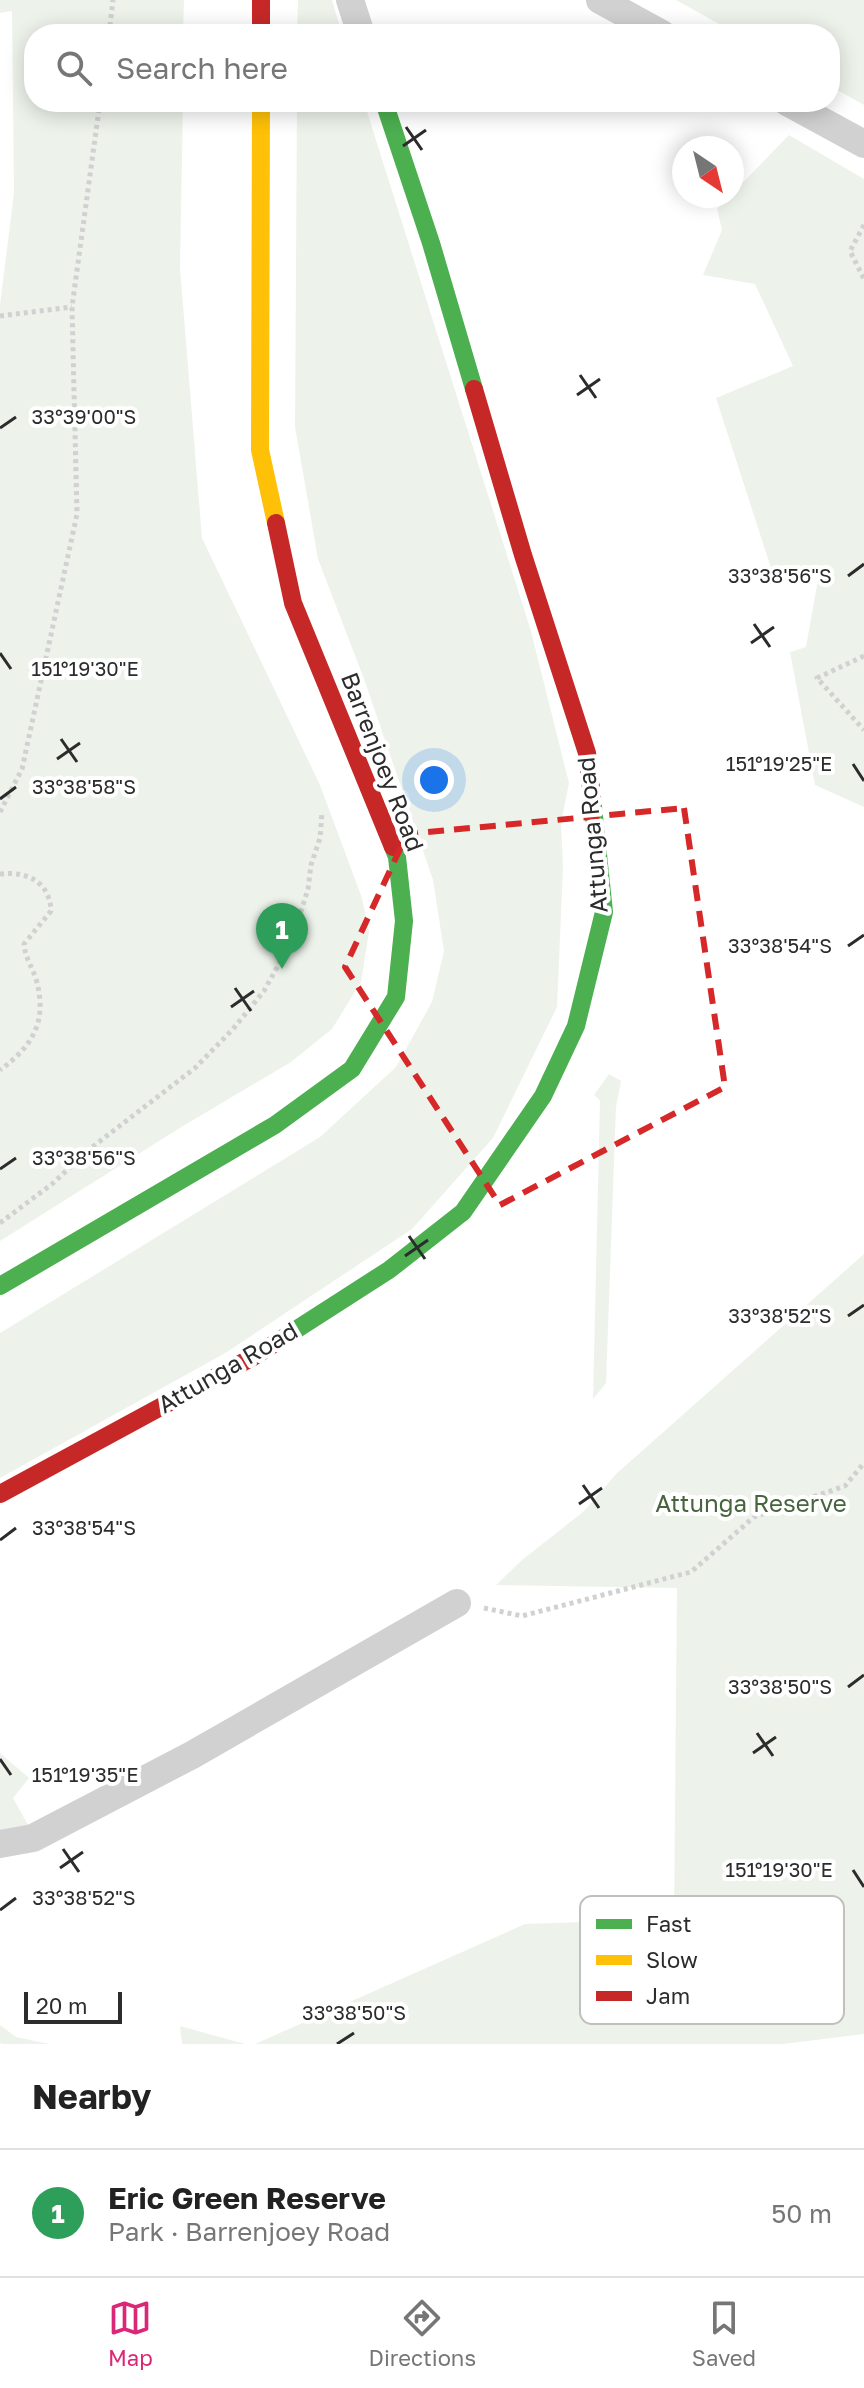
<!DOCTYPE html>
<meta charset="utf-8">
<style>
body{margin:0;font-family:"Golos Text",sans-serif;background:#f6f6f6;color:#222}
.compass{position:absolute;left:672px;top:136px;width:72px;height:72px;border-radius:50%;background:#fff;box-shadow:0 4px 20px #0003;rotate:145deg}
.scale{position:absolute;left:24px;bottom:20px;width:98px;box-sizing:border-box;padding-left:8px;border:4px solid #2c2c2c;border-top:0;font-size:22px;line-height:28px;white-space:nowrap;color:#2c2c2c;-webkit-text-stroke:6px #fff;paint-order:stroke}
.you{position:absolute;left:434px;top:780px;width:28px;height:28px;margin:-20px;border:6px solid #fff;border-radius:50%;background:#1a73e8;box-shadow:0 0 0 12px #1a73e833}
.badge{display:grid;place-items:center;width:52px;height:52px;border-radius:50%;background:#db2777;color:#fff;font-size:26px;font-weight:700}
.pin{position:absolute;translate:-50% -66px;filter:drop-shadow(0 2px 4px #0008)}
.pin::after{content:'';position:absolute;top:42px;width:28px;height:24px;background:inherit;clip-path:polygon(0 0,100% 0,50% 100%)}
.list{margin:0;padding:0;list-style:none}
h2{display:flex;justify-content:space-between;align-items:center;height:104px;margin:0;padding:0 32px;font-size:34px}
h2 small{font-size:26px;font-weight:400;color:#767676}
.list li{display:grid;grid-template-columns:52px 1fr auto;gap:24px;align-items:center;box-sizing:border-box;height:128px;padding:0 32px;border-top:2px solid #e0e0e0}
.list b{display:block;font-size:30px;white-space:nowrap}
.list p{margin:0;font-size:26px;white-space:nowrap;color:#767676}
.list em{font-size:26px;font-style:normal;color:#767676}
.icon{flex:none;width:44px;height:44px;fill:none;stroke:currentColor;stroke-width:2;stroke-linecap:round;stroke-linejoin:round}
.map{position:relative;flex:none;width:864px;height:2044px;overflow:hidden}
.search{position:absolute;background:#fff;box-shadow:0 4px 20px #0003;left:24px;right:24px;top:24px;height:88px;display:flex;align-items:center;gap:20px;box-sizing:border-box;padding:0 28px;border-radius:32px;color:#767676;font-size:30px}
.sheet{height:232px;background:#fff}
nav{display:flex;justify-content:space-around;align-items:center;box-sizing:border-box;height:112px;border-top:2px solid #e0e0e0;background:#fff;font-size:22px;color:#767676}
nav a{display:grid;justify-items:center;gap:4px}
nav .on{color:#db2777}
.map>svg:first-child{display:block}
.green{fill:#edf3eb}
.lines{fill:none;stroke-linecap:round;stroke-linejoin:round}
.path{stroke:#d1d1d1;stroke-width:5;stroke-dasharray:4 4;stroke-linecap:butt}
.street{stroke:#d1d1d1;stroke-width:28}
.fast{stroke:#4caf50;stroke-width:18}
.slow{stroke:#ffc107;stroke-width:18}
.jam{stroke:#c62828;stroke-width:18}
.marked{fill:none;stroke:#d62828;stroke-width:6;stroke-dasharray:16 10;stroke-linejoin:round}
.ticks{fill:none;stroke:#2c2c2c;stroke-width:3}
.labels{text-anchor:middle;stroke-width:8;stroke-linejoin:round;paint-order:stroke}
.street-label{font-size:24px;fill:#2c2c2c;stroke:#fff}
.park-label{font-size:24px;fill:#46653d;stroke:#fff}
.key{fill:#fff;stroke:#c0c0c0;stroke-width:2}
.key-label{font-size:22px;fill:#2c2c2c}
.ticks-label{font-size:20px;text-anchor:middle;fill:#2c2c2c;stroke:#fff;stroke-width:8;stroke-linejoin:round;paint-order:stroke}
</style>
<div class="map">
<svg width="864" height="2044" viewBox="0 0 864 2044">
<rect width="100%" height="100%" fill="#fff"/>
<g class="green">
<path d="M0,0H184L183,34H34V102H183L180,268L202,538L320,785L362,898L369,932L361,982L332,1029L291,1062L183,1126L0,1241V305L14,193L12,11L0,13Z"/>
<path d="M298,0H332L342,34H297Z"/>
<path d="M676,0H864V105L830,86V34H737Z"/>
<path d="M297,102H364L531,631L569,783L561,823L563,867L557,1007L493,1138L412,1229L227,1352L0,1478V1333L320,1137L396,1067L432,1002L444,951L433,880L364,679L318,559L295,427Z"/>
<path d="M789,135L864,179V807L815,785L790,652L806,647L819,574L771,568L716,398L793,366L755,284L703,275L722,230L717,209Z"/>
<path d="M609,1074L621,1081L616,1107L606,1383L593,1399L600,1100L594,1095Z"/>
<path d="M864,1254V2034L783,2044H255L525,1924L674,1919L677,1588L496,1585L522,1560L583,1512L616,1474Z"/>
<path d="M0,1753L29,1778L13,1798L28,1825L0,1830Z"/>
<path d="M0,2025L16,2037L49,2044H2L0,2043Z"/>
<path d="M180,2026L245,2044H182Z"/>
</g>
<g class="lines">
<g class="path">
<path d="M109,34L113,0"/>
<path d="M864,225L850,251L864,279"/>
<path d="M0,316L72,307"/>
<path d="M864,656L817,678L864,730"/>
<path d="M0,812L22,769L77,514L72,307L100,102"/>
<path d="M0,874C27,871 50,882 51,911L24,944C25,957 32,967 36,979C48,1021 33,1046 0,1070"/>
<path d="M0,1223L52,1184L91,1148L195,1068L233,1029L264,991L292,940L308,889L311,865L320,838L322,812"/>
<path d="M484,1608L522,1616L691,1572L754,1517L845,1486L864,1463"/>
</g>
<g class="street">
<path d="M350,0L361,34"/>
<path d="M600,0L662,34"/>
<path d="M787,102L864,144"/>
<path d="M0,1844L33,1838L192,1755L457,1603"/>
</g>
<g class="fast">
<path d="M384,102L431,243L474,389"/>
<path d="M0,1286L275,1125L352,1069L396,997L404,921L397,857L393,847"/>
<path d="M280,1340L389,1270L463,1212L543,1096L576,1026L604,912L592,797"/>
</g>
<path class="slow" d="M261,102L260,450L276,523"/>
<g class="jam">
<path d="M261,0V34"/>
<path d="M474,389L523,555L587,753L592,797"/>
<path d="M276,523L293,603L393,847"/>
<path d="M0,1494L253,1357L280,1340"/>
</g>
</g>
<path class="marked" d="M684,808L725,1087L500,1205L345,967L407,834Z"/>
<path class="ticks" d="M406,127L422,150M403,146L426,130M580,375L596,398M577,395L600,379M0,428L16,417M848,576L864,564M754,624L770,647M751,643L774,627M0,653L11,669M61,739L77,762M57,759L80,743M853,764L864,781M0,799L16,787M848,946L864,935M235,988L251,1011M231,1007L254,991M0,1169L16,1158M409,1236L425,1259M405,1256L428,1240M848,1316L864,1305M583,1485L599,1508M579,1504L602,1488M0,1540L16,1528M848,1687L864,1675M757,1733L773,1756M753,1753L776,1737M0,1759L11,1775M63,1849L79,1872M60,1868L83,1852M853,1870L864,1887M0,1910L16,1898M337,2044L354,2033"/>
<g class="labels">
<g class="street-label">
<text transform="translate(382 762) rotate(69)" y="8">Barrenjoey Road</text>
<text transform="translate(593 835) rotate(-95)" y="8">Attunga Road</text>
<text transform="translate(228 1368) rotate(-30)" y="8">Attunga Road</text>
</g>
<g class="park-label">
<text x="751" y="1512">Attunga Reserve</text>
</g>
</g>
<rect x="580" y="1896" width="264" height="128" rx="12" class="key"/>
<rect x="596" y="1919" width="36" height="10" fill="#4caf50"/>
<rect x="596" y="1955" width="36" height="10" fill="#ffc107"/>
<rect x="596" y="1991" width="36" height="10" fill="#c62828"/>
<g class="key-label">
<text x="646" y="1932">Fast</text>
<text x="646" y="1968">Slow</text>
<text x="646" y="2004">Jam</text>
</g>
<g class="ticks-label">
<text x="84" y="424">33°39'00"S</text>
<text x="780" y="583">33°38'56"S</text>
<text x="85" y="676">151°19'30"E</text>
<text x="779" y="771">151°19'25"E</text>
<text x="84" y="794">33°38'58"S</text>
<text x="780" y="953">33°38'54"S</text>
<text x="84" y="1165">33°38'56"S</text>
<text x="780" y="1323">33°38'52"S</text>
<text x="84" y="1535">33°38'54"S</text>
<text x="780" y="1694">33°38'50"S</text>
<text x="85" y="1782">151°19'35"E</text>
<text x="779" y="1877">151°19'30"E</text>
<text x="84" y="1905">33°38'52"S</text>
<text x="354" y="2020">33°38'50"S</text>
</g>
</svg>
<svg class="compass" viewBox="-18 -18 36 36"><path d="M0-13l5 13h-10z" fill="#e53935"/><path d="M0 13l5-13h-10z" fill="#767676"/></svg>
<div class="scale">20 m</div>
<div class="you"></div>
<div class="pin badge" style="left:282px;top:969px;background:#2e9e5b">1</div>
<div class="search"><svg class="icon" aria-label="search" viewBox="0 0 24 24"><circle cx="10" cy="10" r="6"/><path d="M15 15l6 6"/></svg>Search here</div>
</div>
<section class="sheet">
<h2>Nearby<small></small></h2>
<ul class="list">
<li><span class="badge" style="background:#2e9e5b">1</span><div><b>Eric Green Reserve</b><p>Park · Barrenjoey Road</p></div><em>50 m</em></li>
</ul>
</section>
<nav>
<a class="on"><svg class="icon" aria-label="map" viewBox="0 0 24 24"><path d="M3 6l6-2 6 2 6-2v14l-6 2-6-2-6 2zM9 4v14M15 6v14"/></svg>Map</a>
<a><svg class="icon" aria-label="directions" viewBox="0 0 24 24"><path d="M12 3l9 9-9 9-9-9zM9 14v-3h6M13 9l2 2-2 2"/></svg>Directions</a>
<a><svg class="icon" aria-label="saved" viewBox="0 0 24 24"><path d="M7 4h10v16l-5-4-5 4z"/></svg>Saved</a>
</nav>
